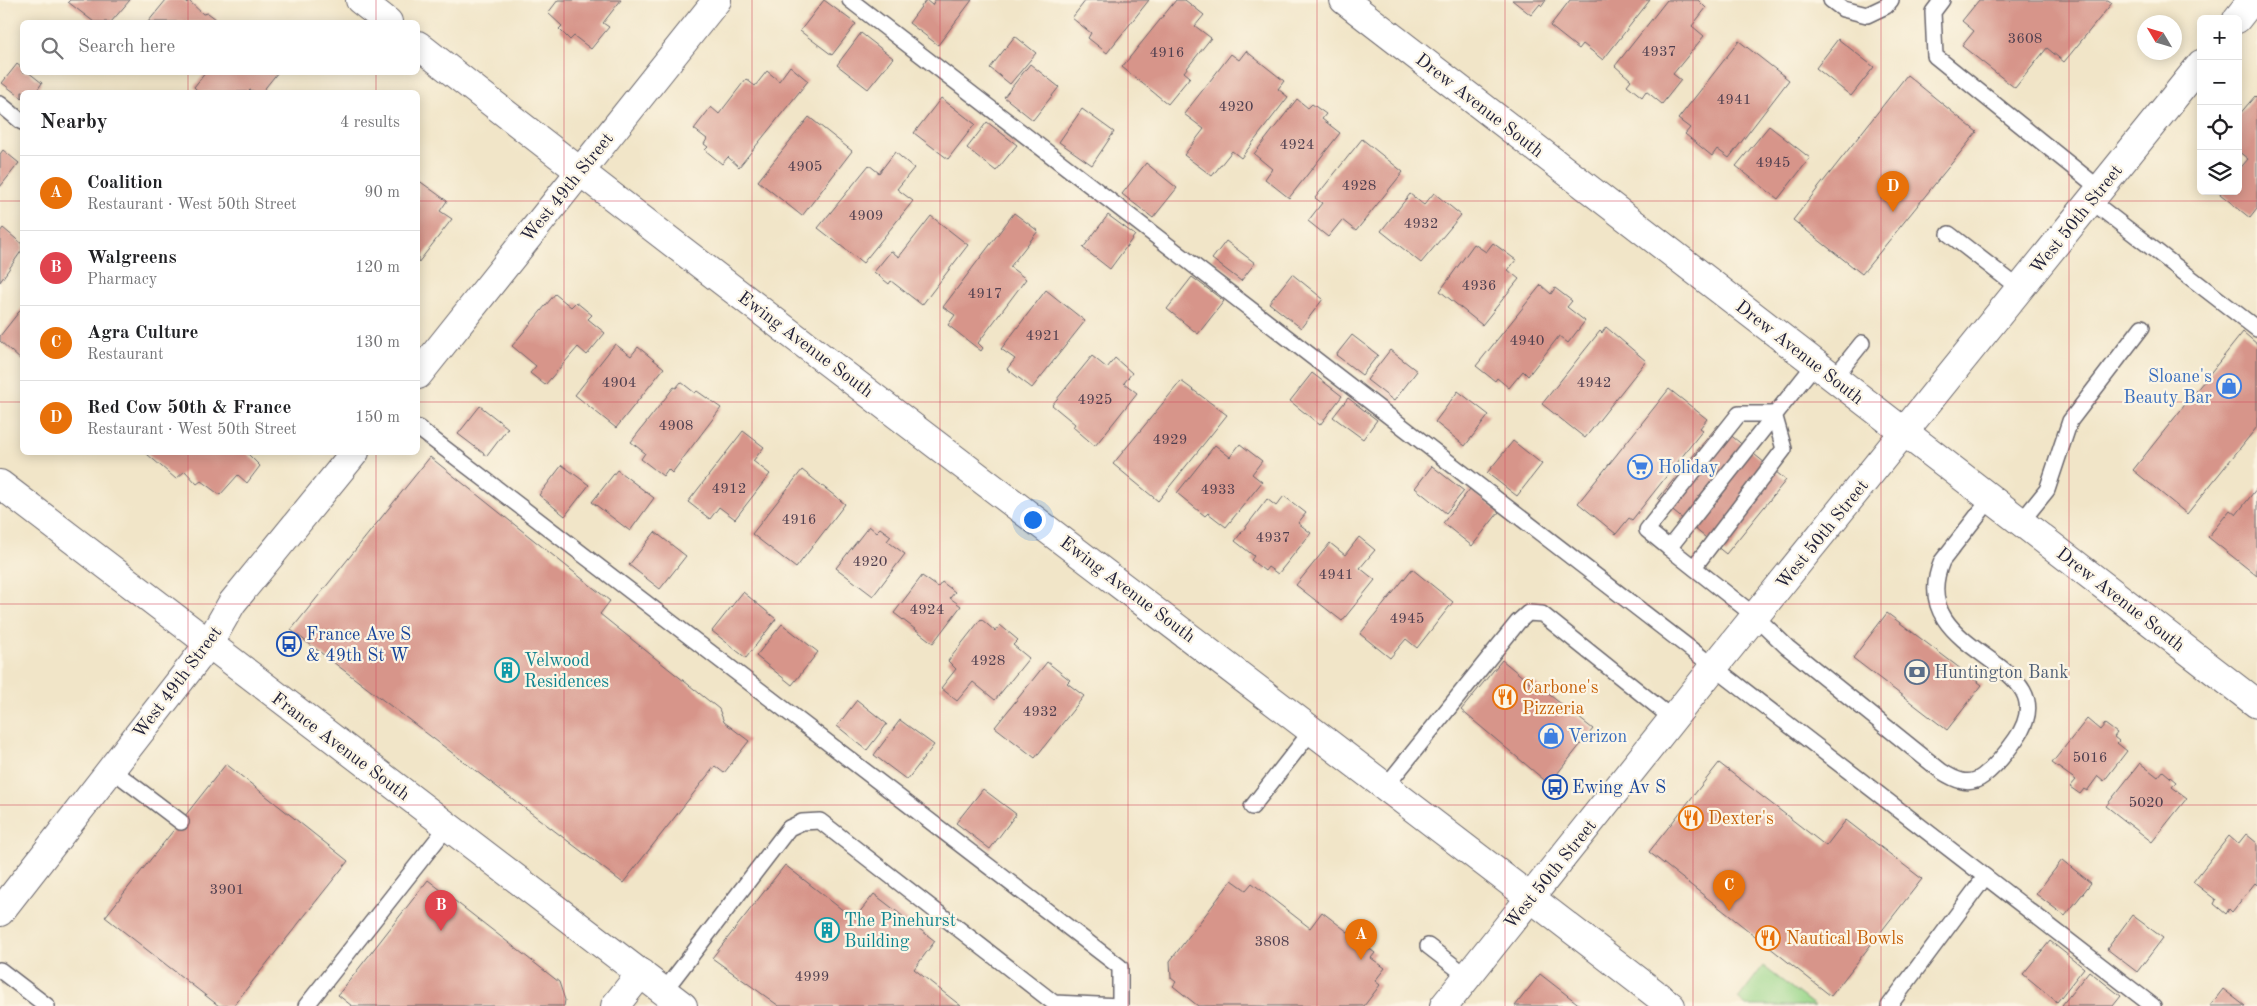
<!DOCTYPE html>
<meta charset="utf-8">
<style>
body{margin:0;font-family:"Old Standard TT",serif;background:#f6f6f6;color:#202124}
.controls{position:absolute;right:15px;top:15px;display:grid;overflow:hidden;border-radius:8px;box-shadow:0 2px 12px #0003}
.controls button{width:45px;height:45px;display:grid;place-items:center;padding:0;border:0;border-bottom:1px solid #e0e0e0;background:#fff;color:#202124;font:25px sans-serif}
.compass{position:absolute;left:2137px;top:15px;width:45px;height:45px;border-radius:50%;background:#fff;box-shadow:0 2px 12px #0003;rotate:308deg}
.you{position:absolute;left:1032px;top:519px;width:18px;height:18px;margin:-12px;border:4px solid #fff;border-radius:50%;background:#1a73e8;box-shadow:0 0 0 8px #1a73e833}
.badge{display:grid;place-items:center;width:32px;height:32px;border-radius:50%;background:#d1495b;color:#fff;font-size:16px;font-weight:700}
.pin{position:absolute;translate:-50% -41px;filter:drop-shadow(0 1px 2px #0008)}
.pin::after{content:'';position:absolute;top:26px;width:18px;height:15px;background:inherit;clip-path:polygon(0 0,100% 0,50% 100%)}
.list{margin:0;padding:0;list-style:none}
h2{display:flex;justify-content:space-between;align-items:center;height:65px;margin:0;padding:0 20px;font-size:21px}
h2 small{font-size:16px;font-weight:400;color:#757577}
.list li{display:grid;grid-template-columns:32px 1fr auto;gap:15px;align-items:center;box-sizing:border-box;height:75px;padding:0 20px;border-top:1px solid #e0e0e0}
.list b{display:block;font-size:19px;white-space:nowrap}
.list p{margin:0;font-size:16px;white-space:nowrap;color:#757577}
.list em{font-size:16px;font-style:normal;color:#757577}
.icon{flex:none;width:28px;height:28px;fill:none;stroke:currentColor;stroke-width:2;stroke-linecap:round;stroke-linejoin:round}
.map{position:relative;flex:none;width:2257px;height:1006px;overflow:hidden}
.search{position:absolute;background:#fff;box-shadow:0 2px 12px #0003;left:20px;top:20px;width:400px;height:55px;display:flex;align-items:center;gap:12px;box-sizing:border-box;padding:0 18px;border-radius:8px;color:#757577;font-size:19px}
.panel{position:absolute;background:#fff;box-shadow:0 2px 12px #0003;left:20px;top:90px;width:400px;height:365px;border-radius:8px}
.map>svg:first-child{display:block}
.green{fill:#9bd78c;stroke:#5e7c64}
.building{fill:#d7958a}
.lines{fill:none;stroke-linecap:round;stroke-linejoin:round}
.lane-casing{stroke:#6a666c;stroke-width:18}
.street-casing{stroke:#6a666c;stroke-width:30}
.secondary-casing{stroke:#6a666c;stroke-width:30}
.lane{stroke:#fff;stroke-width:15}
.street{stroke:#fff;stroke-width:28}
.secondary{stroke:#fff;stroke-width:28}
.grid{fill:none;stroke:#d1495b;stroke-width:1;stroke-opacity:0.55}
.labels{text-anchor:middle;stroke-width:4.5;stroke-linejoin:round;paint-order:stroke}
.number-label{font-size:15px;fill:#4f3f4f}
.street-label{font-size:18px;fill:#22223b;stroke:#fcf5e5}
.shop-label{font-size:18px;fill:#366cbe;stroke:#fcf5e5;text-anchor:start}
.transit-label{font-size:18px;fill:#164399;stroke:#fcf5e5;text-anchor:start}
.culture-label{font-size:18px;fill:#0d838f;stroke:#fcf5e5;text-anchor:start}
.service-label{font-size:18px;fill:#4e5e75;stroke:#fcf5e5;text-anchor:start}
.food-label{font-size:18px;fill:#c56008;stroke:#fcf5e5;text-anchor:start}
</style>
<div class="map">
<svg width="2257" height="1006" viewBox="0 0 2257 1006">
<rect width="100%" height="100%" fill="#fcf5e5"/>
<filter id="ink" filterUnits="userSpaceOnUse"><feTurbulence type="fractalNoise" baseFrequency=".02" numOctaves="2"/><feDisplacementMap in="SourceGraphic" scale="10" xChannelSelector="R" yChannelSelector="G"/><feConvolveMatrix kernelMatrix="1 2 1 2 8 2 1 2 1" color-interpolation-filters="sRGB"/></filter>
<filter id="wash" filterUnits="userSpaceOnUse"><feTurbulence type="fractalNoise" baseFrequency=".0096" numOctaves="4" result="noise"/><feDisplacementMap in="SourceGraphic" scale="20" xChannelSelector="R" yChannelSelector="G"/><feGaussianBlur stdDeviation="1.12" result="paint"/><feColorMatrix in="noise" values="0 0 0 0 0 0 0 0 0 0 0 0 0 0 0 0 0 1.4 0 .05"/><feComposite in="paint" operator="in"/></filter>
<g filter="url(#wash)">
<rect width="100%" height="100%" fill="#f1e5c8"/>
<path class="green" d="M1763,966L1815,1006H1746L1738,999Z"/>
<g id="blocks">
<g class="building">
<path d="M70,0H130L111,22H94L68,2Z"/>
<path d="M166,0H183L187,3L189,1L203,14L208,13L216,19V22H148Z"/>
<path d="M558,0H621L603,23L609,27L591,49L574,36L570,40L559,29L562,26L548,13Z"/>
<path d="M824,0L856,24L832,55L800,31Z"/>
<path d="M926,0L932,5L935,0H972L938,45L909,23Z"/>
<path d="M1086,0H1149L1107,53L1088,38L1091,33L1072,18Z"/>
<path d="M1176,0H1185L1204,15L1195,26L1211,38L1184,72L1190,77L1168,104L1122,67Z"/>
<path d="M1512,0H1546L1542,6L1540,4L1531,15Z"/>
<path d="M1570,0H1650L1603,60L1583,44L1579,49L1550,26Z"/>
<path d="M1667,0H1698L1706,8L1692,26L1704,36L1673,74L1681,80L1662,104L1646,91L1642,97L1627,85L1631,80L1615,66Z"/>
<path d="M1979,0H2108L2112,3L2064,62L2047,48L2015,88L1962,46L1974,31L1962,21Z"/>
<path d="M861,33L893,58L868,89L837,65Z"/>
<path d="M1015,36L1036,53L1010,84L990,68Z"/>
<path d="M1838,39L1874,67L1851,96L1816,68Z"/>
<path d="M1739,41L1789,80L1729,158L1717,149L1712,156L1685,134L1690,128L1678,119Z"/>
<path d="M1246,51L1284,81L1278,89L1288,97L1241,158L1232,151L1212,176L1184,155L1204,129L1184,114L1231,54L1239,60Z"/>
<path d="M17,64L22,68V72H28L42,83L36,92H22V98L2,83Z"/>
<path d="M1030,64L1059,87L1033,120L1004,97Z"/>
<path d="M790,66L808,81L739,167L728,157L722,164L705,150L708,147L704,144L707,139L694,129L711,107L719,114L746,79L755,86L767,71L779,81Z"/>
<path d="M206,72H278L262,92H255L250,90L248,92H199L194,87Z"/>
<path d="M1907,75L1977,132L1862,274L1793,220Z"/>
<path d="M2255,96L2257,98V209L2250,218L2220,194L2222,191H2238V171L2248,159L2238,151V116Z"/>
<path d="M941,98L975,124L948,159L914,133Z"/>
<path d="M1297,99L1308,108L1312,104L1326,114L1322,119L1340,133L1289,198L1265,179L1272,169L1254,154Z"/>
<path d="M1082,109L1114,132L1092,165L1059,142Z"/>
<path d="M809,117L852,151L802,216L758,181Z"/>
<path d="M987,122L1017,145L996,171L967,148Z"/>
<path d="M1769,126L1810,158L1778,199L1736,166Z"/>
<path d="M1362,139L1403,172L1356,231L1342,220L1328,237L1308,221L1322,203L1315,198Z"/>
<path d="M3,150L19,163L0,187V154Z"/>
<path d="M895,152L914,168L897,189L913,201L863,263L818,228L869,165L879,173Z"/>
<path d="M1146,163L1177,188L1153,218L1122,194Z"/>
<path d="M418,180L447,201L440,211L452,219L418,263Z"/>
<path d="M1434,193L1461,215L1421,263L1381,231L1410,194L1424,205Z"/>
<path d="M1014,213L1038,231L1010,267L1026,279L978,343L983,348L981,351L948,325L955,315L943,307Z"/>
<path d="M1108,215L1135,235L1110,269L1083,248Z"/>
<path d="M931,216L968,245L922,305L891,281L889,284L874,272L891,251L899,257Z"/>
<path d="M3,228L22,244V250L0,282V232Z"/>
<path d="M1226,241L1255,263L1241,281L1212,259Z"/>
<path d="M1493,243L1516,260L1508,270L1519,279L1482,325L1440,291L1474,244L1486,252Z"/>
<path d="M1292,274L1323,299L1301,328L1269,303Z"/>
<path d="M1192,277L1224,301L1198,334L1167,309Z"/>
<path d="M1541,285L1551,294L1555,288L1572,301L1567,307L1585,321L1568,343L1559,336L1528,376L1523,371L1509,388L1497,378L1495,381L1476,366Z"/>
<path d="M1046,290L1085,321L1032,388L1007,369L1015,359L1001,349Z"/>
<path d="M555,294L571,307L576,302L592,315L588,319L605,333L587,355L578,347L545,385L530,373L536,366L512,346Z"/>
<path d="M22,308V361L0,341V336Z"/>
<path d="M1606,327L1646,361L1585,438L1542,404L1600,331L1602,333Z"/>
<path d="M2243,332L2257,344V427L2187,514L2133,470Z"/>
<path d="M1352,335L1378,355L1362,375L1336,355Z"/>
<path d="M615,344L631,356L638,347L664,368L616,428L575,395Z"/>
<path d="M1390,350L1417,371L1394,401L1367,380Z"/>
<path d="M1092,356L1107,368L1115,358L1132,373L1124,383L1137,393L1095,446L1073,427L1075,424L1052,405Z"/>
<path d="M1312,373L1342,396L1320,425L1290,401Z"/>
<path d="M1181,381L1227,415L1158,501L1113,464Z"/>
<path d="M681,382L695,393L697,391L721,408L672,473L668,469L663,476L641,459L645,453L631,442L674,387L676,388Z"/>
<path d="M1669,389L1707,419L1700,428L1703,430L1632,520L1629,518L1616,534L1578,503Z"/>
<path d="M1458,391L1489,415L1465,446L1435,422Z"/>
<path d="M1348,398L1377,420L1363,439L1333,417Z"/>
<path d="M480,406L508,428L487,456L458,434Z"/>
<path d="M1718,425L1786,480L1726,554L1658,499Z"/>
<path d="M743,431L764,447L753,461L770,474L735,519L719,507L710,519L688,502Z"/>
<path d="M1513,441L1542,464L1517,496L1487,473Z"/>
<path d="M1240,444L1262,461L1252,474L1262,482L1226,527L1208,513L1205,516L1177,493L1215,445L1230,457Z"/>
<path d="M149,452H246L260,466L247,483L238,475L220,495L201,481L197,484L185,471L176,479L147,454Z"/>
<path d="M430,457L610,601L600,614L719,709L724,722L749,741L724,773L715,766L623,883L291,630Z"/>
<path d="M562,465L589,485L565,516L539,495Z"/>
<path d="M1432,466L1464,491L1446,513L1415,488Z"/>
<path d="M617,470L654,498L630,531L592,502Z"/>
<path d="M802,470L845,504L796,568L752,534Z"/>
<path d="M2257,488V576L2208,537L2230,510L2236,515Z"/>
<path d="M1470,489L1499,512L1472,546L1443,523Z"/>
<path d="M1284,496L1306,513L1298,523L1311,533L1278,574L1268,567L1265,571L1251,560L1254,556L1235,541L1267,499L1276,506Z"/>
<path d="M869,526L876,532L880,528L891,536L887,541L905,554L873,596L836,568Z"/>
<path d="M655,532L686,556L660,589L629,565Z"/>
<path d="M1359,537L1375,550L1360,568L1375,580L1342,621L1296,585L1330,543L1345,555Z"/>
<path d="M1412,569L1453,602L1417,648L1406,639L1390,658L1360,634Z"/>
<path d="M922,576L938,587L942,582L955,592L950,598L961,606L933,643L894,613Z"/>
<path d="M743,592L776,619L746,658L712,631Z"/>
<path d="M1887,613L1982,685L1947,730L1853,658Z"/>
<path d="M981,619L995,631L1000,625L1018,640L1013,645L1029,658L995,700L973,682L957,701L941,688L956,669L948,661Z"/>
<path d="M782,624L818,652L792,685L756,656Z"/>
<path d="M1502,660L1530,683L1532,681L1593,729L1549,784L1461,710Z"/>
<path d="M1047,662L1070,680L1067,683L1084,696L1035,758L995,727Z"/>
<path d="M857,700L887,724L867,750L837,726Z"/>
<path d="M2087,719L2100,730L2105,724L2117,733L2114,737L2119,741L2117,743L2127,751L2104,781L2098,776L2087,791L2084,789L2080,794L2070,787L2076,780L2052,763Z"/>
<path d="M900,720L934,745L907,780L874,755Z"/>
<path d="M1719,763L1826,846L1846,820L1922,879L1831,996L1649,852Z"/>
<path d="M2140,763L2158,777L2163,771L2176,782L2172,787L2187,798L2152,842L2106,806Z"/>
<path d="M226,764L348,861L233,1006H219L105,917Z"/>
<path d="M983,789L1016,814L990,849L956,823Z"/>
<path d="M2246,834L2257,843V885L2255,883L2232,912L2229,909L2226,914L2214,904L2216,900L2193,882L2229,836L2238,844Z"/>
<path d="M2062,860L2091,883L2065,916L2036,894Z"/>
<path d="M785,865L854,919L874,894L935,941L914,969L961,1006H779L712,958Z"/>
<path d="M428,880L559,982L565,1000L564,1006H352L338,995Z"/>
<path d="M1232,880L1246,890L1252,883L1310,928L1322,912L1375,953L1371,958L1385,968L1375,981L1380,985L1364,1006H1198L1173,986L1176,982L1171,978L1170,961Z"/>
<path d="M2132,915L2163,938L2137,972L2107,949Z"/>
<path d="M2050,941L2084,968L2057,1002L2023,974Z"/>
<path d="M2089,971L2121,996L2113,1006H2063L2062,1005Z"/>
<path d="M1540,974L1581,1006H1515Z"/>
<path d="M2223,989L2245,1006H2210Z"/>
</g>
</g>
</g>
<g filter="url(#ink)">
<use href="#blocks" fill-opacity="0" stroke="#6a666c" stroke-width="1"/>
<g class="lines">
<defs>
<g id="lane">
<path d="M850,0L2153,1006"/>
<path d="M1831,0L1843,9L1867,15L1886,6L1891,0"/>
<path d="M1942,0L1933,12L1935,56L2100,189"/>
<path d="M0,104L22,122"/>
<path d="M2090,200L2257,329"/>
<path d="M1949,234L2020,289"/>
<path d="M1815,364L1669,548L1755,616L1787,647L1941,771C1955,780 1969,787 1983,776C1996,766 2007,752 2016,739C2073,658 1901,658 1942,561L1991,498"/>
<path d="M1834,378L1862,343"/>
<path d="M418,428L1120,967V1006"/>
<path d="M2021,522L2047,490L2070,421L2142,327"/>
<path d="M1669,548L1647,530L1739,414H1774L1784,449L1694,567"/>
<path d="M111,769L181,822"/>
<path d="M1386,786L1518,622L1528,613L1542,614L1673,719"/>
<path d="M1252,807L1313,729"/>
<path d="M1428,946L1468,977"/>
<path d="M0,970L47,1006"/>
<path d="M664,991L789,828L802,822L820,821L1054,1003L1120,1006"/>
<path d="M306,1006L447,827"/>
<path d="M1889,1006L1985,877"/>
</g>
<g id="street">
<path d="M360,0L388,22"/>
<path d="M1344,0L2257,704"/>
<path d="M418,45C832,370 1255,684 1671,1006"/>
<path d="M418,375L717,0"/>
<path d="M0,912L208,645L232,603L355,452"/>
</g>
<g id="secondary">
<path d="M2237,19L2252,0"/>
<path d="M0,484L683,1006"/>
<path d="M615,1006L641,973"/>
<path d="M1444,1006L1714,667L2201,64"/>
</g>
</defs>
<use href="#lane" class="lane-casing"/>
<use href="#street" class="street-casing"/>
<use href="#secondary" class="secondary-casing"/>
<use href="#lane" class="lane"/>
<use href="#street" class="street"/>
<use href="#secondary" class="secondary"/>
</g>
</g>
<path class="grid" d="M188,0V22M376,0V22M564,0V1006M752,0V1006M940,0V1006M1128,0V1006M1317,0V1006M1505,0V1006M1693,0V1006M1881,0V1006M2069,0V1006M188,72V92M376,72V92M0,201H22M418,201H2257M0,402H22M418,402H2257M188,452V1006M376,452V1006M0,604H2257M0,805H2257"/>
<defs>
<symbol id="shop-ring" viewBox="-11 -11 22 22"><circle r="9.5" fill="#fcf5e5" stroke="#3f7fe0" stroke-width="1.5"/><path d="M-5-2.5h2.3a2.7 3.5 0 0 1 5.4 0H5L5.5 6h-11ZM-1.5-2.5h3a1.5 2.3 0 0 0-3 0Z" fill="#3f7fe0"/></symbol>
<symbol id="supermarket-ring" viewBox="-11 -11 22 22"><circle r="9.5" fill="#fcf5e5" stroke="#3f7fe0" stroke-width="1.5"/><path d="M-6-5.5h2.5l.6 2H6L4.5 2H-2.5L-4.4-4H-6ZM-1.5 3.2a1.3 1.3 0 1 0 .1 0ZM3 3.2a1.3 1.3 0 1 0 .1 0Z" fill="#3f7fe0"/></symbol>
<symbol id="bus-ring" viewBox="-11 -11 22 22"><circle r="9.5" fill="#fcf5e5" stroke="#1a4fb4" stroke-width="1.5"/><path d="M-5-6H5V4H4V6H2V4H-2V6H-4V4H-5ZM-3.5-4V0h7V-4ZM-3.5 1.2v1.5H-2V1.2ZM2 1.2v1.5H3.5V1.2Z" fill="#1a4fb4"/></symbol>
<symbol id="building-ring" viewBox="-11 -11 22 22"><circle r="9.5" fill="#fcf5e5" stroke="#0f9aa8" stroke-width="1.5"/><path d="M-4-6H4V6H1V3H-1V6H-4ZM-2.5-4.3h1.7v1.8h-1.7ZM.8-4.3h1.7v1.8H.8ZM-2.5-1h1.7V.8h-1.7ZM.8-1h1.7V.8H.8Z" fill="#0f9aa8"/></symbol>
<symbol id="bank-ring" viewBox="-11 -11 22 22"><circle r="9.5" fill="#fcf5e5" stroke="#5c6f8a" stroke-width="1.5"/><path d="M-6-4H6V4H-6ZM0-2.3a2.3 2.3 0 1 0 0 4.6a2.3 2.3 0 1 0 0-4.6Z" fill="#5c6f8a"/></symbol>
<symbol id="restaurant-ring" viewBox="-11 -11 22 22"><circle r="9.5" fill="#fcf5e5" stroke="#e8710a" stroke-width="1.5"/><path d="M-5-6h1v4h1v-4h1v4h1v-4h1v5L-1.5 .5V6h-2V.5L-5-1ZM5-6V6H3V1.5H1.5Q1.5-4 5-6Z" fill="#e8710a"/></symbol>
</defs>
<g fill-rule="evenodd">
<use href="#shop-ring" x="2215" y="372" width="28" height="28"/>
<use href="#supermarket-ring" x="1626" y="453" width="28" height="28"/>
<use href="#bus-ring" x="275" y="630" width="28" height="28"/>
<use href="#building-ring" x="493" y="656" width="28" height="28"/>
<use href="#bank-ring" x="1903" y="658" width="28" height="28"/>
<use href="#restaurant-ring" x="1491" y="683" width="28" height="28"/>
<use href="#shop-ring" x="1537" y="722" width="28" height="28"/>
<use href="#bus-ring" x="1541" y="773" width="28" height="28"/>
<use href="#restaurant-ring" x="1677" y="804" width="28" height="28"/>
<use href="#building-ring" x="813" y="916" width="28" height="28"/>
<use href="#restaurant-ring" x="1754" y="924" width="28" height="28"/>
</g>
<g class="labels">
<g class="number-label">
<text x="2025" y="43">3608</text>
<text x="1659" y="56">4937</text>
<text x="1167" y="57">4916</text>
<text x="1734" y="104">4941</text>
<text x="1236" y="111">4920</text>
<text x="1297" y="149">4924</text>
<text x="1773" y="167">4945</text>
<text x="805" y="171">4905</text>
<text x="1359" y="190">4928</text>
<text x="866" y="220">4909</text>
<text x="1421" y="228">4932</text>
<text x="1479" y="290">4936</text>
<text x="985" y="298">4917</text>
<text x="1043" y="340">4921</text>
<text x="1527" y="345">4940</text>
<text x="619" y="387">4904</text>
<text x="1594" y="387">4942</text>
<text x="1095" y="404">4925</text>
<text x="676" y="430">4908</text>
<text x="1170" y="444">4929</text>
<text x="729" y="493">4912</text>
<text x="1218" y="494">4933</text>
<text x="799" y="524">4916</text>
<text x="1273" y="542">4937</text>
<text x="870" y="566">4920</text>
<text x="1336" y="579">4941</text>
<text x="927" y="614">4924</text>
<text x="1407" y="623">4945</text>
<text x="988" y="665">4928</text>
<text x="1040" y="716">4932</text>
<text x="2090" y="762">5016</text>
<text x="2146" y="807">5020</text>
<text x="227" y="894">3901</text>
<text x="1272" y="946">3808</text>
<text x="812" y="981">4999</text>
</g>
<g class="street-label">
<text transform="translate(1480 105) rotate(38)" y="6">Drew Avenue South</text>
<text transform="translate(567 187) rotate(-51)" y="6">West 49th Street</text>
<text transform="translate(2076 219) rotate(-51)" y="6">West 50th Street</text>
<text transform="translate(806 344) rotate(37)" y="6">Ewing Avenue South</text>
<text transform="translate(1800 352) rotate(38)" y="6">Drew Avenue South</text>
<text transform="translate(1822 534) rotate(-51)" y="6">West 50th Street</text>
<text transform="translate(1128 589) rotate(37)" y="6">Ewing Avenue South</text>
<text transform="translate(2121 599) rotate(38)" y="6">Drew Avenue South</text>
<text transform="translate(177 682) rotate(-53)" y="6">West 49th Street</text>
<text transform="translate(341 746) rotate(37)" y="6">France Avenue South</text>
<text transform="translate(1550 874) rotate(-51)" y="6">West 50th Street</text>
</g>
<g class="shop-label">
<text x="2212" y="382" text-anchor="end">Sloane's<tspan x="2212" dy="21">Beauty Bar</tspan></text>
<text x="1658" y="473">Holiday</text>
<text x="1568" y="742">Verizon</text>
</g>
<g class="transit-label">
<text x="306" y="640">France Ave S<tspan x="306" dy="21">&amp; 49th St W</tspan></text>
<text x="1572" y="793">Ewing Av S</text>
</g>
<g class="culture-label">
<text x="524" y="666">Velwood<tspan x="524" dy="21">Residences</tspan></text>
<text x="844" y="926">The Pinehurst<tspan x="844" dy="21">Building</tspan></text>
</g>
<g class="service-label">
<text x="1934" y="678">Huntington Bank</text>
</g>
<g class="food-label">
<text x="1522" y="693">Carbone's<tspan x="1522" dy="21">Pizzeria</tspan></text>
<text x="1708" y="824">Dexter's</text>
<text x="1786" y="944">Nautical Bowls</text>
</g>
</g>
</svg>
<div class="controls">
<button>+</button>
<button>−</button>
<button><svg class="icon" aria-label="locate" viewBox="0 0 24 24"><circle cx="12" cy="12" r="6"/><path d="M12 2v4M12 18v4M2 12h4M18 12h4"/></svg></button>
<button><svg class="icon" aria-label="layers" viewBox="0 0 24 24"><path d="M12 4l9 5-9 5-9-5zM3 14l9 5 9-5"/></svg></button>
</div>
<svg class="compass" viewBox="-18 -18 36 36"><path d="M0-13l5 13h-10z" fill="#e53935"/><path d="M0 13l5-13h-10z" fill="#757577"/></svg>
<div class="you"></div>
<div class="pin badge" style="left:1361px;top:960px;background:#e8710a">A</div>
<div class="pin badge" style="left:441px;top:931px;background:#e0444e">B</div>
<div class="pin badge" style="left:1729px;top:911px;background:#e8710a">C</div>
<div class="pin badge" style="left:1893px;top:212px;background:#e8710a">D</div>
<div class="search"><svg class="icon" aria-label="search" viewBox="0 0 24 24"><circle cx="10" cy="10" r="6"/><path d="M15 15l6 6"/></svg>Search here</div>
<section class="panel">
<h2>Nearby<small>4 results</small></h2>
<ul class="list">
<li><span class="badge" style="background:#e8710a">A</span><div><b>Coalition</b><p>Restaurant · West 50th Street</p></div><em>90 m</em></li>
<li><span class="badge" style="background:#e0444e">B</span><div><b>Walgreens</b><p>Pharmacy</p></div><em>120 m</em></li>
<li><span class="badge" style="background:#e8710a">C</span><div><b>Agra Culture</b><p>Restaurant</p></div><em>130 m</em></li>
<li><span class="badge" style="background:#e8710a">D</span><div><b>Red Cow 50th &amp; France</b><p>Restaurant · West 50th Street</p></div><em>150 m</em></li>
</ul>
</section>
</div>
